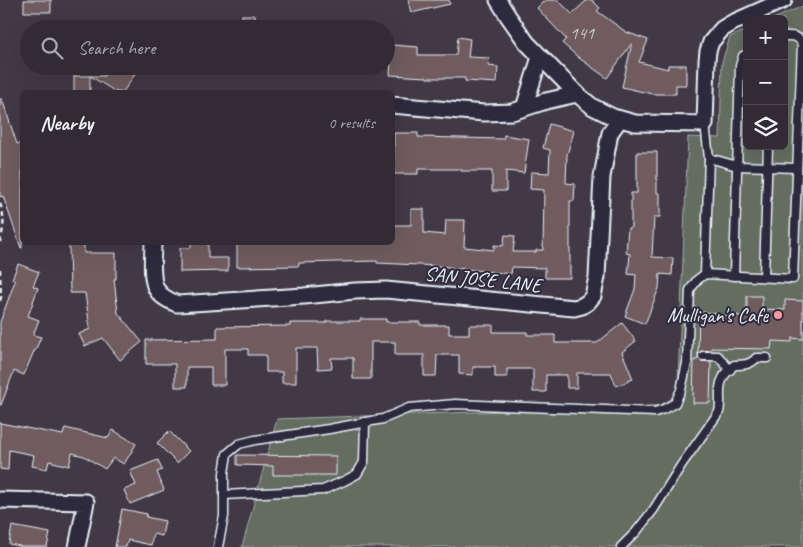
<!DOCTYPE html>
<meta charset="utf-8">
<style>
body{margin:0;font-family:Caveat,sans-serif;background:#3a333d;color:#f1f3f6}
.controls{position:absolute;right:15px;top:15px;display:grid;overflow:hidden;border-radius:8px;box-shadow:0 5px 20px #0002}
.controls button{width:45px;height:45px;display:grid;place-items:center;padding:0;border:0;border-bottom:1px solid #4d4750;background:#322b35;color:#f1f3f6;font:25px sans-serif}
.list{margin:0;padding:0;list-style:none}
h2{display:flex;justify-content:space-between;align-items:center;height:65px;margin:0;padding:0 20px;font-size:21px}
h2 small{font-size:16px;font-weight:400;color:#a8a7ad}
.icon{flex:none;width:28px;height:28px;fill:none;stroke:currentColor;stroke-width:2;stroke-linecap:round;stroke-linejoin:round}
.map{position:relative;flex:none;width:803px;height:547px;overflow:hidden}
.search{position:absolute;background:#322b35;box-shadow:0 5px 20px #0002;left:20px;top:20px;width:375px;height:55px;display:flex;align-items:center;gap:12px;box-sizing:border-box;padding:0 18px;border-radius:28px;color:#a8a7ad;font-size:19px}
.panel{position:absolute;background:#322b35;box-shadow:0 5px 20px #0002;left:20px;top:90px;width:375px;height:155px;border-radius:8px}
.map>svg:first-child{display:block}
.green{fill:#636d61;stroke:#a6afac}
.building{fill:#705b5e;stroke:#e8f1f8}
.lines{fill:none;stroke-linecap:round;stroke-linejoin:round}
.service-casing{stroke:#e8f1f8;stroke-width:11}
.minor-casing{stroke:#e8f1f8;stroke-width:19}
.path{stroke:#e8f1f8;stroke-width:2.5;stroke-dasharray:5 4;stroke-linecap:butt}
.service{stroke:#2f2a3d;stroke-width:8}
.minor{stroke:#2f2a3d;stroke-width:15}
.poi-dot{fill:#ff9aa2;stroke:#2f2a3d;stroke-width:2}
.labels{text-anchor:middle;stroke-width:4;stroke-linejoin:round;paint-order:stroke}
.number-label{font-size:18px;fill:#caccd2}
.street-label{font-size:20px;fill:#e8f1f8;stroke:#2f2a3d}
.poi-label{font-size:20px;fill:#e8f1f8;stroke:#2f2a3d;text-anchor:end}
</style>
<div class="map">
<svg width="803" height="547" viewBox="0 0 803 547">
<rect width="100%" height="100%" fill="#423947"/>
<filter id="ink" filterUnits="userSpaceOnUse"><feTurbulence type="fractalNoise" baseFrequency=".02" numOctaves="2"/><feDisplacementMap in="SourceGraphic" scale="10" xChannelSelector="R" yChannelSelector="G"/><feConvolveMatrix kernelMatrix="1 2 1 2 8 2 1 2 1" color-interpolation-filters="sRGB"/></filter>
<g filter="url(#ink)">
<path class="green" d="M803,6V547H242L277,419L677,405L688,137L720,138L722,62L730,37L747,30V146H784V19H773Z"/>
<g class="building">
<rect x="24" y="0" width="27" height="12"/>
<path d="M408,0H449L450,4L411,13Z"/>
<path d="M545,0H558L572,14L587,0H592L600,8L597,11L626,32L648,40L639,62L668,69V65H686V85H676V94H652L622,87L632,43L607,78L579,58L562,43L566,39L537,8Z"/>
<rect x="242" y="15" width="13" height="14"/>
<path d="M458,37L470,39L468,57L489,58L488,66L498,67L497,83L465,81V78H427V77L390,75L392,45L418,47V55H456Z"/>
<path d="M110,66H122L135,74L123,92H116L90,76V92H74V76H104Z"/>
<path d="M0,99H2L17,144L22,143V248H21L3,196L0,197Z"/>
<path d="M549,124L574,131L567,155L566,183L575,184L574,201H570V278H545V268L512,267L511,274L439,266L377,263V261L299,263V266L237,267V242H392V225H411V209H424V233L445,235L446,220H465L464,247L494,250V245L503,246L505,235L515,236L513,252H536V250H543L544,190L530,189L531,172L549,173L550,150L543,148Z"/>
<path d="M394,133H418V137L503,139L504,135L529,139L524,173L506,171V191H492V171H461V169H418V174H394Z"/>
<path d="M637,152H657V193H660V217H654L652,257L673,258L672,275L660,274L659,288L645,324L625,316L635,289L636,275L628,274L630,254L626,253L628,228H631V193H637Z"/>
<path d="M191,242H208V258H228V271L180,272V248H191Z"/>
<path d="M69,245H84V253H116V279H114L118,313L142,342L120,360L103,338L85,346L79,334L90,329L85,293H70Z"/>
<path d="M18,264L39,272L33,286L38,288L28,316L39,320L33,335L41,337L35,351H34L24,375L14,371L1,405H0V322L15,281L12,279Z"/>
<path d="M747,296H762V309L785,310V300L803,301V339L792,338V342L772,341L771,349L711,348V350L701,351L698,355L699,312L716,313V315L747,316Z"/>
<path d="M360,319H386V322H420V325H449V334H469V325H493V332H527V335H555V343H597L622,323L636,341L622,352L633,379L616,386L611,373H577V388H567V375H546V392H533V369H507V377H495V367H473V375L459,374V355H437L436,376H424V355H395V342H371V379H353V358H331L332,368L318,369L317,348H296V383H282V372H266V355H248V349H225V385H211V367H187V387H175V364H146V340L217,339V327L290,326V323H326V321H360Z"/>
<path d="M698,357L701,361L711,362L710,403H693L694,360H697Z"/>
<path d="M0,423L63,435L65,428L108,438L113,430L136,444L124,464L113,458L105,469L84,456L72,453L69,466L49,461L47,469L32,466L34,455L9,450L8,470L0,469Z"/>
<path d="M169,431L189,451L177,463L157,443Z"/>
<path d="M237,455L336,456V475H273V466L237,465Z"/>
<path d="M158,460L162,470L157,472L164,490L130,504L124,490L136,485L130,471Z"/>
<path d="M122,509L147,514L146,517L165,521L162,536L153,534L151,545L128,540L126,547H115Z"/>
<path d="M12,526L50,533L47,547H20V546L9,544Z"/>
</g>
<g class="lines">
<defs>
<g id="service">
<path d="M705,124L709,158L737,166L797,168"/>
<path d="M705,274L709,158"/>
<path d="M734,276L740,66L743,56L747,54"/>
<path d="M764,277L768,146"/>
<path d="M703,356H718L730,370"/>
<path d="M224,495L323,490L344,481L357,474L364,462L365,422"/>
<path d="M218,547L224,516V473L227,454L239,444L255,440L329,429L383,419L409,408L455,404L655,412L664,409L675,403L681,390L687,363L690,290L697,280L705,274L793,279L802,44C799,35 792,36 784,36"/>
<path d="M621,547L636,532L654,509L682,464L719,412C722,401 717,388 723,378C725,373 730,370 734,365C742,365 751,365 756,358H767"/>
</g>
<g id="minor">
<path d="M498,0L508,16L527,43L577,94L593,107L613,117L635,123L705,124L707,60L708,51L711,42L722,29L732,23L784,0"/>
<path d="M392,105L484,113L512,112L546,101L577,94"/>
<path d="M524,108L540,57"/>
<path d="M153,242C153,255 150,280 157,290C161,297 170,301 177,304L304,296L355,291L386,290L574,308L582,306L588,302L593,296L597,277L602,177L610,133L620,119"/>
<path d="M0,500L86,502L77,547"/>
</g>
</defs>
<use href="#service" class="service-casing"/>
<use href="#minor" class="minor-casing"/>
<g class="path">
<path d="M0,203C5,219 4,226 0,242"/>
<path d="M0,269L1,297L0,301"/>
</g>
<use href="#service" class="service"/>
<use href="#minor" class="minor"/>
</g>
</g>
<circle class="poi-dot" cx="778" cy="315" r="5"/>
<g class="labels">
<g class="number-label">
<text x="582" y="39">141</text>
</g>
<g class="street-label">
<text transform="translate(483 279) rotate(6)" y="7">SAN JOSE LANE</text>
</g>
<g class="poi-label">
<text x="768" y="322">Mulligan's Cafe</text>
</g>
</g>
</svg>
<div class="controls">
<button>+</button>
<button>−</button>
<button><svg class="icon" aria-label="layers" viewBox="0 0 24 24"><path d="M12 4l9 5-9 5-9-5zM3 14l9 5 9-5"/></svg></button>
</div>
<div class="search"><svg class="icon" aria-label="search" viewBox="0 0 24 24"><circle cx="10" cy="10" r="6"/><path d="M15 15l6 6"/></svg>Search here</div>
<section class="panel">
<h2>Nearby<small>0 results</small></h2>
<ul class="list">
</ul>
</section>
</div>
